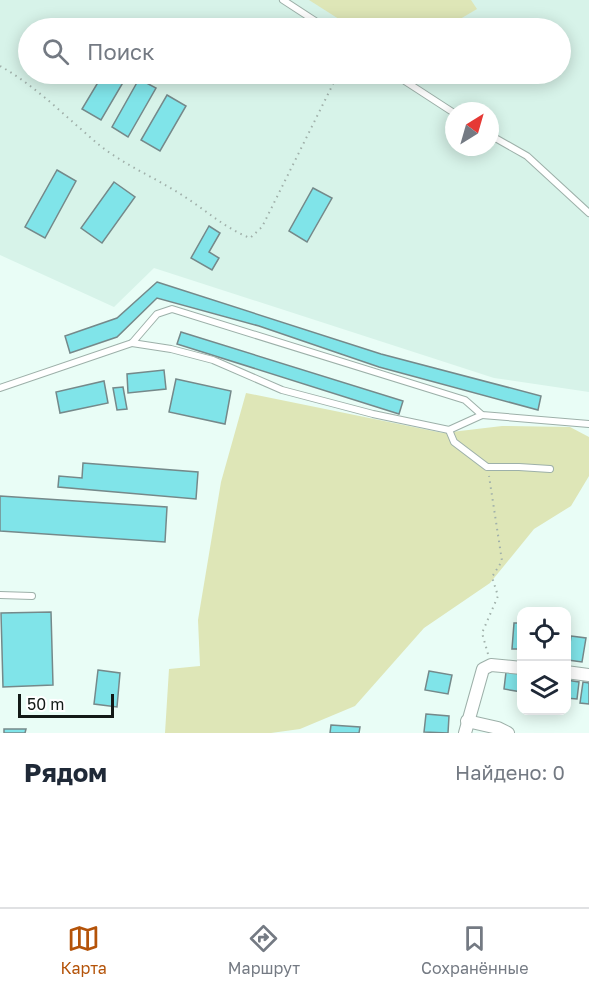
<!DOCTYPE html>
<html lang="ru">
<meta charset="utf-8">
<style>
body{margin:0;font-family:"Golos Text",sans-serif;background:#f6f6f7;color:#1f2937}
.controls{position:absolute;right:18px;bottom:18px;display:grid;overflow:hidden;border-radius:12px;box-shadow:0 3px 15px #0003}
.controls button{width:54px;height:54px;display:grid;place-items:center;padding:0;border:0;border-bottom:2px solid #e0e1e3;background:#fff;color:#1f2937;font:30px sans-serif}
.compass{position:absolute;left:445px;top:102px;width:54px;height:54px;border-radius:50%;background:#fff;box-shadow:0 3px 15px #0003;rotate:37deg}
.scale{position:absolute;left:18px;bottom:15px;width:96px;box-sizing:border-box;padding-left:6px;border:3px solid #121916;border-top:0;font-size:16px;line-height:21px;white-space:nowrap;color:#121916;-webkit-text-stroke:4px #fff;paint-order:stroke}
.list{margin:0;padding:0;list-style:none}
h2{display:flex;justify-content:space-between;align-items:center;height:78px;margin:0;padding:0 24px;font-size:26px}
h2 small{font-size:20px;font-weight:400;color:#747a83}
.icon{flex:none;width:33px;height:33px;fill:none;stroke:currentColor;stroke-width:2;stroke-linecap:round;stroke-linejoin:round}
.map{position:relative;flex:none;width:589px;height:733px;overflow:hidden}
.search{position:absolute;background:#fff;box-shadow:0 3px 15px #0003;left:18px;right:18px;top:18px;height:66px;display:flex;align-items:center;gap:15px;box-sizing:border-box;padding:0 21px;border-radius:33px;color:#747a83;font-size:22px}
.sheet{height:174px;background:#fff}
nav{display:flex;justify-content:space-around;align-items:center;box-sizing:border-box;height:84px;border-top:2px solid #e0e1e3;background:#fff;font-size:16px;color:#747a83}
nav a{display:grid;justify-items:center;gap:3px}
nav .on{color:#b45309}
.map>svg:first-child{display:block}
.built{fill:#d7f3e9;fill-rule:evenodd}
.green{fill:#dee6b7}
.building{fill:#80e4e9;stroke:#75898a;stroke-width:1.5}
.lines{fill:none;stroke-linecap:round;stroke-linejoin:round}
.service-casing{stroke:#9db0a9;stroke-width:8}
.minor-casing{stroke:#9db0a9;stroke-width:14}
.path{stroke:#a0b0aa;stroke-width:2;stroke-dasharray:1.5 4.5;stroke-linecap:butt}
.service{stroke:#fff;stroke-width:6}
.minor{stroke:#fff;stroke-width:12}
</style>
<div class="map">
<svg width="589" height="733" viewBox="0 0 589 733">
<rect width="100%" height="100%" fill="#e9fdf6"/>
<path class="built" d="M0,0H589V392L494,378L154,268L114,307L0,255ZM28,28H560V74H28ZM454,111H490V147H454Z"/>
<g class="green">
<path d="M309,0H471L477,9L445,28H353Z"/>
<path d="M246,393L443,433L502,426L570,427L589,437V476L571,506L534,529L490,583L424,628L355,706L300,729L271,733H165L169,669L200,666L198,620L221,482Z"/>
</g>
<g class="building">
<path d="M103,74H128L101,120L82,109Z"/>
<path d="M139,79L156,88L128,137L112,127Z"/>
<path d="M167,95L186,106L160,151L141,140Z"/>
<path d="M57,170L76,181L45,238L25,227Z"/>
<path d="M114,182L135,197L102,243L81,228Z"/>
<path d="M313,188L332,198L307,242L289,231Z"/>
<path d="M209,226L220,233L209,252L219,258L212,270L191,258Z"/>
<path d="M157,282L381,354L541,396L538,410L379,367L259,326L157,298L117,337L70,353L65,336L117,318Z"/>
<path d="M181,332L403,401L399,414L177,344Z"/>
<path d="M164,370L166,389L128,393L127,374Z"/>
<path d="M176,379L231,391L225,424L169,412Z"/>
<path d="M104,381L108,403L60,413L56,392Z"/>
<path d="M123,387L127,409L117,410L113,388Z"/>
<path d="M83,463L198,472L196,499L58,487L59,476L82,478Z"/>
<path d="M0,496L167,507L165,542L0,531Z"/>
<path d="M51,612L53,685L3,687L1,613Z"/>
<path d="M514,623H522V649H512Z"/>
<path d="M571,636L586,638L582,662L568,660Z"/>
<path d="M98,670L120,673L117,707L94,704Z"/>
<path d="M429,671L452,675L448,694L425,690Z"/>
<path d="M506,672L522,674V692L504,689Z"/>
<path d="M566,680L579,682L577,699L566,698Z"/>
<path d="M583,682L589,683V704L580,703Z"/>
<path d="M426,714L449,716L448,733L424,732Z"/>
<path d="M331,725L360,727L359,733H330Z"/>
<path d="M4,729H26L25,733H4Z"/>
</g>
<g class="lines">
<defs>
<g id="service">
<path d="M283,0L326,28"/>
<path d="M394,74L454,113"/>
<path d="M490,135L527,156L589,213"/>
<path d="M132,343L171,349L213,360L282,390L373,414L449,430L482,415"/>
<path d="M0,388L132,343L157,314L172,309L465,400L482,415L589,424"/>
<path d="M449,430L454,442L487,467H519L550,469"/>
<path d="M0,595L32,596"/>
</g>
<g id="minor">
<path d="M566,672L589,675"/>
<path d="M467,721L498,728L508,733"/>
<path d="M465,733L483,669L491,665L522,668"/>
</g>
</defs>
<use href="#service" class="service-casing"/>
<use href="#minor" class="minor-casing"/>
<g class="path">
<path d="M0,66C36,86 66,117 98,144C125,166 159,179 188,199C209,213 227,229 250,238L262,227L338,74"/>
<path d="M488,654L482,633L498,596L492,577L502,561L489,476"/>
</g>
<use href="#service" class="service"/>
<use href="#minor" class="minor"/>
</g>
</svg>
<div class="controls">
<button><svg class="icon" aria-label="locate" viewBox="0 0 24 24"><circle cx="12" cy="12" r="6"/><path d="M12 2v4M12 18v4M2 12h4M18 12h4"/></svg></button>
<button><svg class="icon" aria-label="layers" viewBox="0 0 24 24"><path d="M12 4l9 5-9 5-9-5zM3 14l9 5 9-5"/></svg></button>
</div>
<svg class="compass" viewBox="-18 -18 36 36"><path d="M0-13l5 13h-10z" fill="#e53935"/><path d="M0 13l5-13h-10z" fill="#747a83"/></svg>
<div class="scale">50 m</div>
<div class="search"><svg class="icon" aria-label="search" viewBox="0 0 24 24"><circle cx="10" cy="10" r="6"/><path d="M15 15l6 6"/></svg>Поиск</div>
</div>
<section class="sheet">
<h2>Рядом<small>Найдено: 0</small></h2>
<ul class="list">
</ul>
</section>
<nav>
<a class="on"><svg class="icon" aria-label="map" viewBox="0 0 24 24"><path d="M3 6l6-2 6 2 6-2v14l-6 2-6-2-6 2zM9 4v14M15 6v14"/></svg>Карта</a>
<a><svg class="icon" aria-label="directions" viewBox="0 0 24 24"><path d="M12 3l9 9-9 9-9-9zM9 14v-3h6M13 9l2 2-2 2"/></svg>Маршрут</a>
<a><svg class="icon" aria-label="saved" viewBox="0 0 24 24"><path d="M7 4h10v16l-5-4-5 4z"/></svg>Сохранённые</a>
</nav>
